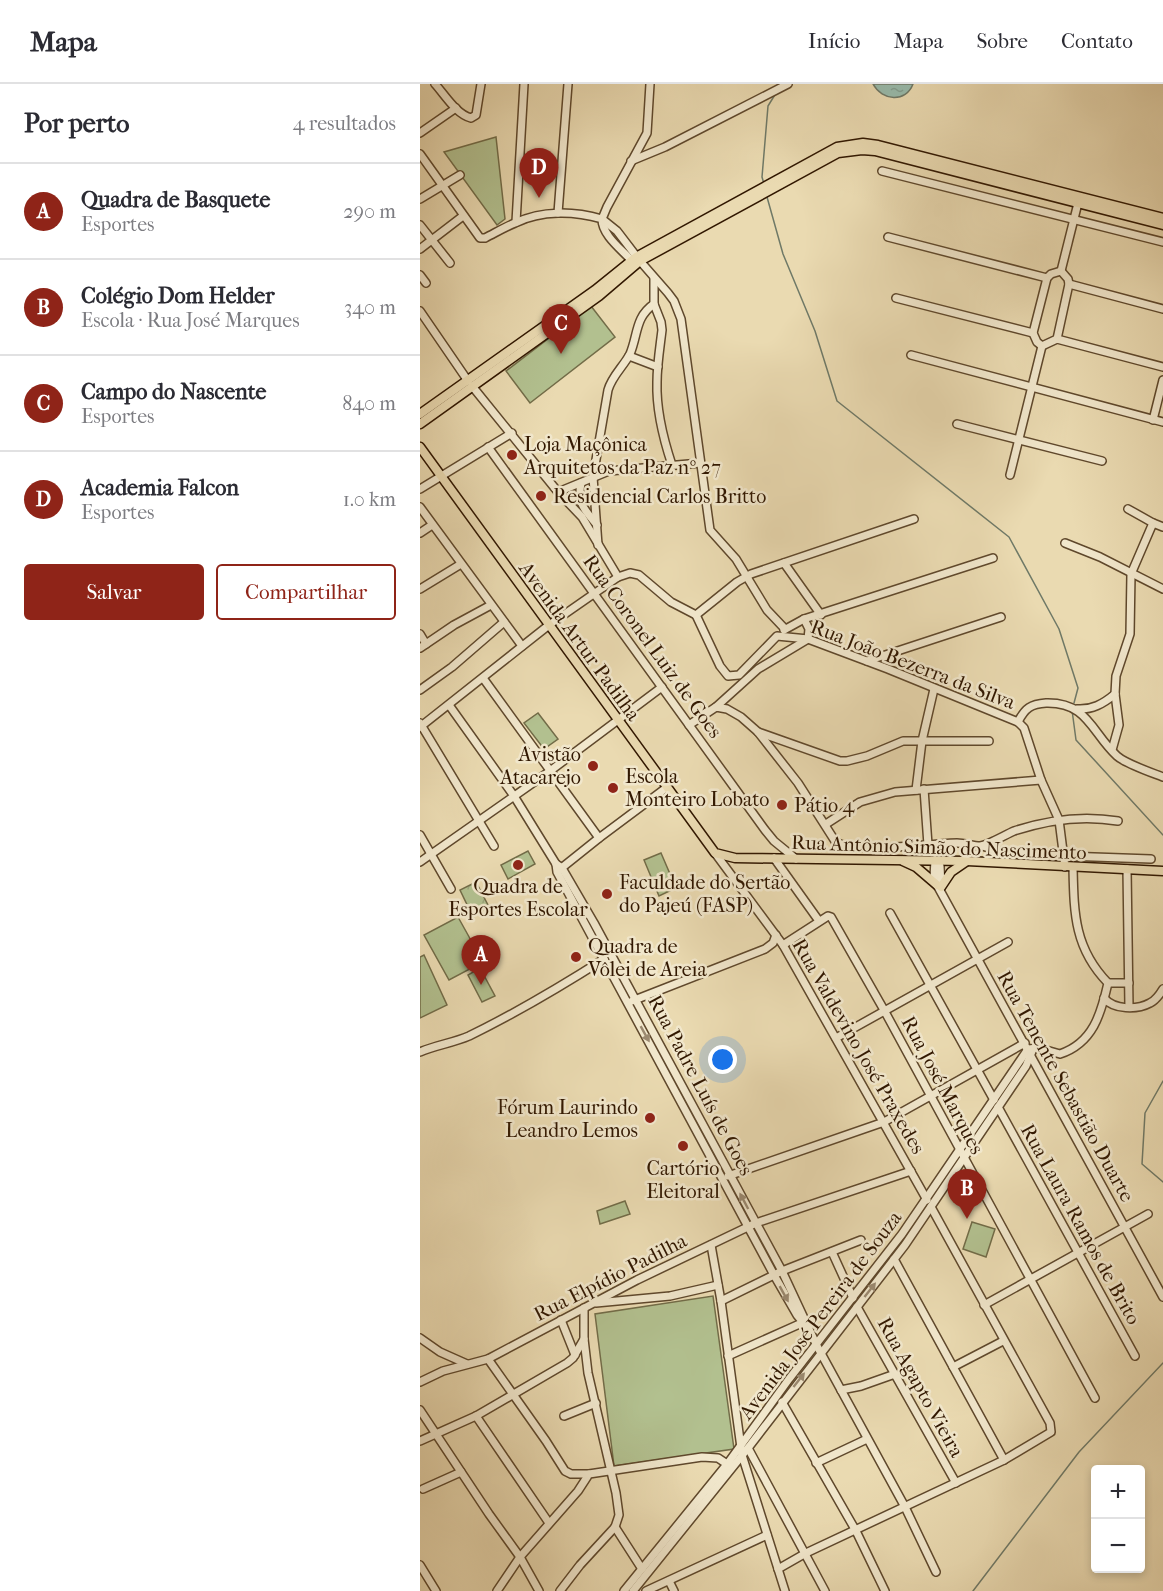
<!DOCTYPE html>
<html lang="pt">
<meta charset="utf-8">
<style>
body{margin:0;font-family:"IM FELL French Canon",serif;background:#f2f2f3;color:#2b2b33}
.controls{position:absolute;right:18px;bottom:18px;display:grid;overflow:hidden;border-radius:6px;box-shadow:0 3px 9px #0003}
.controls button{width:54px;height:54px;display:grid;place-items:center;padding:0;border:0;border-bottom:2px solid #e1e1e2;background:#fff;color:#2b2b33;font:30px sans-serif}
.you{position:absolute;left:303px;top:976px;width:21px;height:21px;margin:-15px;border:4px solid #fff;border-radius:50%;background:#1a73e8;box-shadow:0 0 0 9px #1a73e833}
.badge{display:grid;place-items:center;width:39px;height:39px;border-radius:50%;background:#8f2418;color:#fff;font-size:20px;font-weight:700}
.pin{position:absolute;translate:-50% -50px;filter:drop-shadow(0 2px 3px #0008)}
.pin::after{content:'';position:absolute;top:32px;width:21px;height:18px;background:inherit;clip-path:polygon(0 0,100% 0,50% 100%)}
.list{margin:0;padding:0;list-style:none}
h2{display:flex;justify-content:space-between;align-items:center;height:78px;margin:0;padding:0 24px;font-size:26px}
h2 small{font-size:20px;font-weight:400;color:#7c7c81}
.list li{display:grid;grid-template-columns:39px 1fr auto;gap:18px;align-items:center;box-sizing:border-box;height:96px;padding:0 24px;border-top:2px solid #e1e1e2}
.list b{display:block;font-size:22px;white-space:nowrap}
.list p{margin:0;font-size:20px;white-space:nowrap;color:#7c7c81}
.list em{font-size:20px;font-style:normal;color:#7c7c81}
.actions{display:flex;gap:12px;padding:18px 24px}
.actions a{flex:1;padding:14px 0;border:2px solid #8f2418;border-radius:6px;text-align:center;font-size:21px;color:#8f2418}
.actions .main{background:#8f2418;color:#fff}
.map{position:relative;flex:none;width:743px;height:1507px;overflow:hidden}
header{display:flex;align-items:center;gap:36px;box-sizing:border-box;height:84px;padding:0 30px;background:#fff;border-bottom:2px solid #e1e1e2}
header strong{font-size:28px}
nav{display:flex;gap:33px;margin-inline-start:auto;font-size:21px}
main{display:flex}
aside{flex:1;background:#fff}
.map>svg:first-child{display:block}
.park{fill:url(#park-crowns);stroke:#726c48;stroke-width:1.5}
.pitch{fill:#b2c08f;stroke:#726c48;stroke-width:1.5}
.water{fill:url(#water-ripples);stroke:#6f7967;stroke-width:1.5}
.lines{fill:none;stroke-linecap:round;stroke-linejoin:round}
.stream{stroke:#6f7967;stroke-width:1.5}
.minor-casing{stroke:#5f482c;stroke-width:10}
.major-casing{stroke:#311700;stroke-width:11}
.minor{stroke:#f1e7cc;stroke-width:7}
.major{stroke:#eadab1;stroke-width:8}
.oneway{fill:#9b8970}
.poi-dot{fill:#8f2418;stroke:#f1e7cc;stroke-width:2}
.labels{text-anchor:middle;stroke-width:5;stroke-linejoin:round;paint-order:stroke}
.poi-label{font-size:20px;fill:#311700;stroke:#f1e7cc;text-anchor:start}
.street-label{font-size:20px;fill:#311700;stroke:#f1e7cc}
</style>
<header>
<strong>Mapa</strong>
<nav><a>Início</a><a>Mapa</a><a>Sobre</a><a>Contato</a></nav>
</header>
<main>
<aside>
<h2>Por perto<small>4 resultados</small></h2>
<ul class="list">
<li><span class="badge">A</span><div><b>Quadra de Basquete</b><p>Esportes</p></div><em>290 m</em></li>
<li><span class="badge">B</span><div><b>Colégio Dom Helder</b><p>Escola · Rua José Marques</p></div><em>340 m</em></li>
<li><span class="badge">C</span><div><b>Campo do Nascente</b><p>Esportes</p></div><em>840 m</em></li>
<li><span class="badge">D</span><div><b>Academia Falcon</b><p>Esportes</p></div><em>1.0 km</em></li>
</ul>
<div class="actions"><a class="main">Salvar</a><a>Compartilhar</a></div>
</aside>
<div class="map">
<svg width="743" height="1507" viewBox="0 0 743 1507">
<defs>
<pattern id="park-crowns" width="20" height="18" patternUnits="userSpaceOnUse" patternTransform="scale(1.5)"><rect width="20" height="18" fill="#b2c08f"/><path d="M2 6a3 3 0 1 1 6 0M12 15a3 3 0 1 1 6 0" fill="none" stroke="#9aa47a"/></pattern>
<pattern id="water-ripples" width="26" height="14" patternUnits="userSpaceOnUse" patternTransform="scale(1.5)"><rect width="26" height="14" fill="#98bbac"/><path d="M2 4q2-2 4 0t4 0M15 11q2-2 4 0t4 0" fill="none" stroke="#83a092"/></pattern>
</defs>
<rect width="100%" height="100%" fill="#eadab1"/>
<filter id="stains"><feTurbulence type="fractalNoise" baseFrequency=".00333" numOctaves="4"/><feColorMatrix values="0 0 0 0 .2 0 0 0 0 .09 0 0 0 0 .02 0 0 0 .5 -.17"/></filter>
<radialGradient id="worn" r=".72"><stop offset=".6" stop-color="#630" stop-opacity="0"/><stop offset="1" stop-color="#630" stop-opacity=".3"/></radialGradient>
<path class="park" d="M56,798L69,823L52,831L40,806Z"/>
<g class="pitch">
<path d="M76,53L85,135L77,141L24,68Z"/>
<path d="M171,222L195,253L110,319L86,287Z"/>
<path d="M118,629L138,655L124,665L104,639Z"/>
<path d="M108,767L115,780L88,795L81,781Z"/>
<path d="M241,769L256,804L239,812L224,776Z"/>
<path d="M38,833L63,878L29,896L4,851Z"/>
<path d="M4,871L27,921L0,934V873Z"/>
<path d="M60,884L75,912L62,918L48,891Z"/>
<path d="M205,1117L210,1130L180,1140L177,1127Z"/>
<path d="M552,1138L575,1145L566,1173L543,1165Z"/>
<path d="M293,1212L314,1365L194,1382L175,1230Z"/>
</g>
<path class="water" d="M453,0H493C486,19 462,17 453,0Z"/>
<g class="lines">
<g class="stream">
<path d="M344,100L342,93L348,22L356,9"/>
<path d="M347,113L363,170L395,247L417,317L589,453L639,545L658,604L654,619"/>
<path d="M652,626L656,656L743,751"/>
<path d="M743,997L725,1029L722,1080L743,1098"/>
<path d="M553,1507L659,1368L743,1279"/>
</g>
<defs>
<g id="minor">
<path d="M15,0C25,11 36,30 51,34L56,31L61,0"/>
<path d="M230,0L227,49L187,123L182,135L197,147L220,177L248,209L254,217L261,235L290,446L316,475L347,526L365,545"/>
<path d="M0,49L36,24"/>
<path d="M0,70L60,154H65C75,149 85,143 95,139C122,126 154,127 182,135C182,151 201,165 211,176"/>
<path d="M211,77L245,63L368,0"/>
<path d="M462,87L743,158"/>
<path d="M0,115L40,91"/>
<path d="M138,129L148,0"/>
<path d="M96,138L104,0"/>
<path d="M0,141L30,179"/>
<path d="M468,153L627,194"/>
<path d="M0,165L43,132"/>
<path d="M641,187L658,119"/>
<path d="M0,191L6,199"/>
<path d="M234,194V220L241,238L242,246C240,263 237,281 237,298C236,327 243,354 252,381"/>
<path d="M649,200L743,225"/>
<path d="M476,214L613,249"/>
<path d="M0,227L48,297"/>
<path d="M637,255L649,200L648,195L641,187L631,190L627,194L613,249L617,258L622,262L637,255L743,283"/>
<path d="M491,271L743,338"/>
<path d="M209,272L238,283"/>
<path d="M52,302L138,408L162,433L198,493"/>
<path d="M733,336L743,296"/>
<path d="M537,340L682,377"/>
<path d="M68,363L345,746L354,757L376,775"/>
<path d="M590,391L622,262"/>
<path d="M161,399C157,420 165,426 177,441"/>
<path d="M0,405L92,349"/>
<path d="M138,408L189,387L280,379"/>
<path d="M0,423L102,562"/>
<path d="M733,439L743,443"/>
<path d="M0,449L12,441"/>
<path d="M645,459L680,473L743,505"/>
<path d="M178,461L173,393L188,306C192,292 203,283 210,270C218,251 215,233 234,220"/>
<path d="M364,479L401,531"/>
<path d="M0,505L41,480"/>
<path d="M276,531L317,498L331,490L494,435"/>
<path d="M364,546L384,535L573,474"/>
<path d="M0,550L6,560"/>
<path d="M0,564L34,541L71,521"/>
<path d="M447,577L581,533"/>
<path d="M63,594L179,754"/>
<path d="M0,606L32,583L84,538"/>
<path d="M29,621L94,712L136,780L137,788L354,1191L377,1231L386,1242"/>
<path d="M296,623L338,585L388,555L389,545L384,535"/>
<path d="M657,625C672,626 683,620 695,610"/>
<path d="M598,638C605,624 611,620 626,619C668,618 671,648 697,672C706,680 730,688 743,693"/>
<path d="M0,639L74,762"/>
<path d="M269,641L296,623L307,625L321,633L338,648L378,699L415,757C432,771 513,759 537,759C545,759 553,762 560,762C568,761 585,751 594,747C627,736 663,731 698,737"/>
<path d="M0,643L129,541L198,493L210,489L219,491L251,518L276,531L300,582L308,592L319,591L357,552L388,555L468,585L598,638L604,644L621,696L639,736L645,783"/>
<path d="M338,648L420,677H427L447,672L483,657H569"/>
<path d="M692,666L699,641L695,610L696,592L710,550L711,490L733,439L708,425"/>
<path d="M504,705L508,761"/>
<path d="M496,706L502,657L514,605"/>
<path d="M406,740L440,718L475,708L621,696"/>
<path d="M0,751L31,805"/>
<path d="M562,762L579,767L617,771L731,775"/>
<path d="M295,769L363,861L507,1116"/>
<path d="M354,774L399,837"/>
<path d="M515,776L514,793L517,801L743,1213"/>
<path d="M515,776L520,782L521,802"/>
<path d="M0,778L130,687L242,603"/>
<path d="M136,780L142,784L174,839L362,1187L397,1262L485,1423L516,1488"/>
<path d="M707,785L709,923"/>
<path d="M139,786L179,754L246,704"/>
<path d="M470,829L574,1016"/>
<path d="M363,861L408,832L411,833L464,926L675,1314"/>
<path d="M688,899H709"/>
<path d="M684,914C694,926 717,926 730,919C736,916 740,910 743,905"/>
<path d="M212,917L345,865L353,859L356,851"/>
<path d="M416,954L588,858"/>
<path d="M0,968C16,961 33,959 49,952C96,929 140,903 184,875"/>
<path d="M578,1023L715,1272"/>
<path d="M308,1092L464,1038L605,959"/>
<path d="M291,1161L301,1217L322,1371L365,1507"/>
<path d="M412,1168L433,1214"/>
<path d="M474,1175L584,1376"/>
<path d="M301,1217L362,1187L441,1156"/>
<path d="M176,1219L250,1212L298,1201"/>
<path d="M564,1221L728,1130"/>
<path d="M437,1223L536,1399"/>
<path d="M141,1236L155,1271"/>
<path d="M0,1254L20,1268L47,1280"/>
<path d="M308,1272L384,1238"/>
<path d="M68,1275L126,1357L145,1387L151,1390H169"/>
<path d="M533,1283L583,1257"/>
<path d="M0,1298L23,1287L68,1275L217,1196L336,1139L491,1087"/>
<path d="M421,1306L441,1302L475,1290"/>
<path d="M362,1318L436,1447L465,1507"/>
<path d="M0,1326L69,1430L100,1473L119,1507"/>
<path d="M56,1332L129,1439"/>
<path d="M144,1332L176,1319"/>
<path d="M0,1357L56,1332L147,1279L153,1274L164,1255"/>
<path d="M328,1364L405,1507"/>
<path d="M396,1379L447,1355"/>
<path d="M3,1405L41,1388"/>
<path d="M195,1443L222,1485"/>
<path d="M0,1481L16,1507"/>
<path d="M358,1485L386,1469L584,1376L631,1348L630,1339L511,1123"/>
<path d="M249,1497L254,1507"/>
<path d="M77,1507L100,1473L158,1407L169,1390L282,1373L298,1374L310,1382"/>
<path d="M140,1507L160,1481L195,1443L199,1431L196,1409L168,1289L164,1255V1224"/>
<path d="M204,1507L308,1379L369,1295L482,1150L608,965L619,964L640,970C673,959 681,930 688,899C654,864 654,829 653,783"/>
<path d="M213,1507L328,1364L485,1161L606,982L613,965"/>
<path d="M226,1507L347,1451"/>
</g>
<g id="major">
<path d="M0,330L175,206L216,173L417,63L443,59L458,61L743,134"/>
<path d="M0,340L179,212L220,177L418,69L442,66L455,67L743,141"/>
<path d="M0,363L295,769L315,774L547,777L743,787"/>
<path d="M483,777L496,783L517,801"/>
<path d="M521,803L531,788L547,777"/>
</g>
</defs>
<use href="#minor" class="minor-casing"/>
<use href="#major" class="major-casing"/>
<use href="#minor" class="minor"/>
<use href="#major" class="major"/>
</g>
<defs><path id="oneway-solid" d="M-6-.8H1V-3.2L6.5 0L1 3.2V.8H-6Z" transform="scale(1.5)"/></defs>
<g class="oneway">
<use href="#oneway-solid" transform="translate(225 950) rotate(61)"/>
<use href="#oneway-solid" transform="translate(324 1117) rotate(-118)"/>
<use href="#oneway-solid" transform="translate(450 1206) rotate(-52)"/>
<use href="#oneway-solid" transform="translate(364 1210) rotate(61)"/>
<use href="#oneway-solid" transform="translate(379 1296) rotate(-52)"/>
</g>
<g class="poi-dot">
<circle cx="92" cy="371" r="6"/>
<circle cx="121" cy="412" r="6"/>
<circle cx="173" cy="682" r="6"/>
<circle cx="193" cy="704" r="6"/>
<circle cx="362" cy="721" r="6"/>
<circle cx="98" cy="781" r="6"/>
<circle cx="187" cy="810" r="6"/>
<circle cx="156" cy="873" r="6"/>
<circle cx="230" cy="1034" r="6"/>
<circle cx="263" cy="1062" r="6"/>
</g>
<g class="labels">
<g class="poi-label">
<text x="104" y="367">Loja Maçônica<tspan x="104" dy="23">Arquitetos da Paz nº 27</tspan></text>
<text x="133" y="419">Residencial Carlos Britto</text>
<text x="161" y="677" text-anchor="end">Avistão<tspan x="161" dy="23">Atacarejo</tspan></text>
<text x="205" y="699">Escola<tspan x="205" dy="23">Monteiro Lobato</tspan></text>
<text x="374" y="728">Pátio 4</text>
<text x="199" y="805">Faculdade do Sertão<tspan x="199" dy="23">do Pajeú (FASP)</tspan></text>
<text x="98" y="809" text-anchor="middle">Quadra de<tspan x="98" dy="23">Esportes Escolar</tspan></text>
<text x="168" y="869">Quadra de<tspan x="168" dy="23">Vôlei de Areia</tspan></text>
<text x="218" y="1030" text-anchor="end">Fórum Laurindo<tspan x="218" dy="23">Leandro Lemos</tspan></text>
<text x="263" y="1091" text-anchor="middle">Cartório<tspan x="263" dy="23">Eleitoral</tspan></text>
</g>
<g class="street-label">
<text transform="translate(160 557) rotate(54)" y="7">Avenida Artur Padilha</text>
<text transform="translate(233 562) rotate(54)" y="7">Rua Coronel Luiz de Goes</text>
<text transform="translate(493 580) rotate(21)" y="7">Rua João Bezerra da Silva</text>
<text transform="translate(519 763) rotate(2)" y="7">Rua Antônio Simão do Nascimento</text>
<text transform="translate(439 962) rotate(60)" y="7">Rua Valdevino José Praxedes</text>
<text transform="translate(281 1001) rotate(62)" y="7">Rua Padre Luís de Goes</text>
<text transform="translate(523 1001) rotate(62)" y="7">Rua José Marques</text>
<text transform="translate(646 1002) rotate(61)" y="7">Rua Tenente Sebastião Duarte</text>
<text transform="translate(661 1140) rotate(61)" y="7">Rua Laura Ramos de Brito</text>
<text transform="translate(190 1193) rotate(-27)" y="7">Rua Elpídio Padilha</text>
<text transform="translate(400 1231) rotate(-53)" y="7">Avenida José Pereira de Souza</text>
<text transform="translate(501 1303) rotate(61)" y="7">Rua Agapto Vieira</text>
</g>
</g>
<rect width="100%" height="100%" filter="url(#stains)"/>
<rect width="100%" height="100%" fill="url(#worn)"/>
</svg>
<div class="controls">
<button>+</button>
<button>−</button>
</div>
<div class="you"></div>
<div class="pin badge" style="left:61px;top:901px">A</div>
<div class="pin badge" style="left:547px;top:1135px">B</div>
<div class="pin badge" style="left:141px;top:270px">C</div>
<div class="pin badge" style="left:119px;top:114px">D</div>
</div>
</main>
